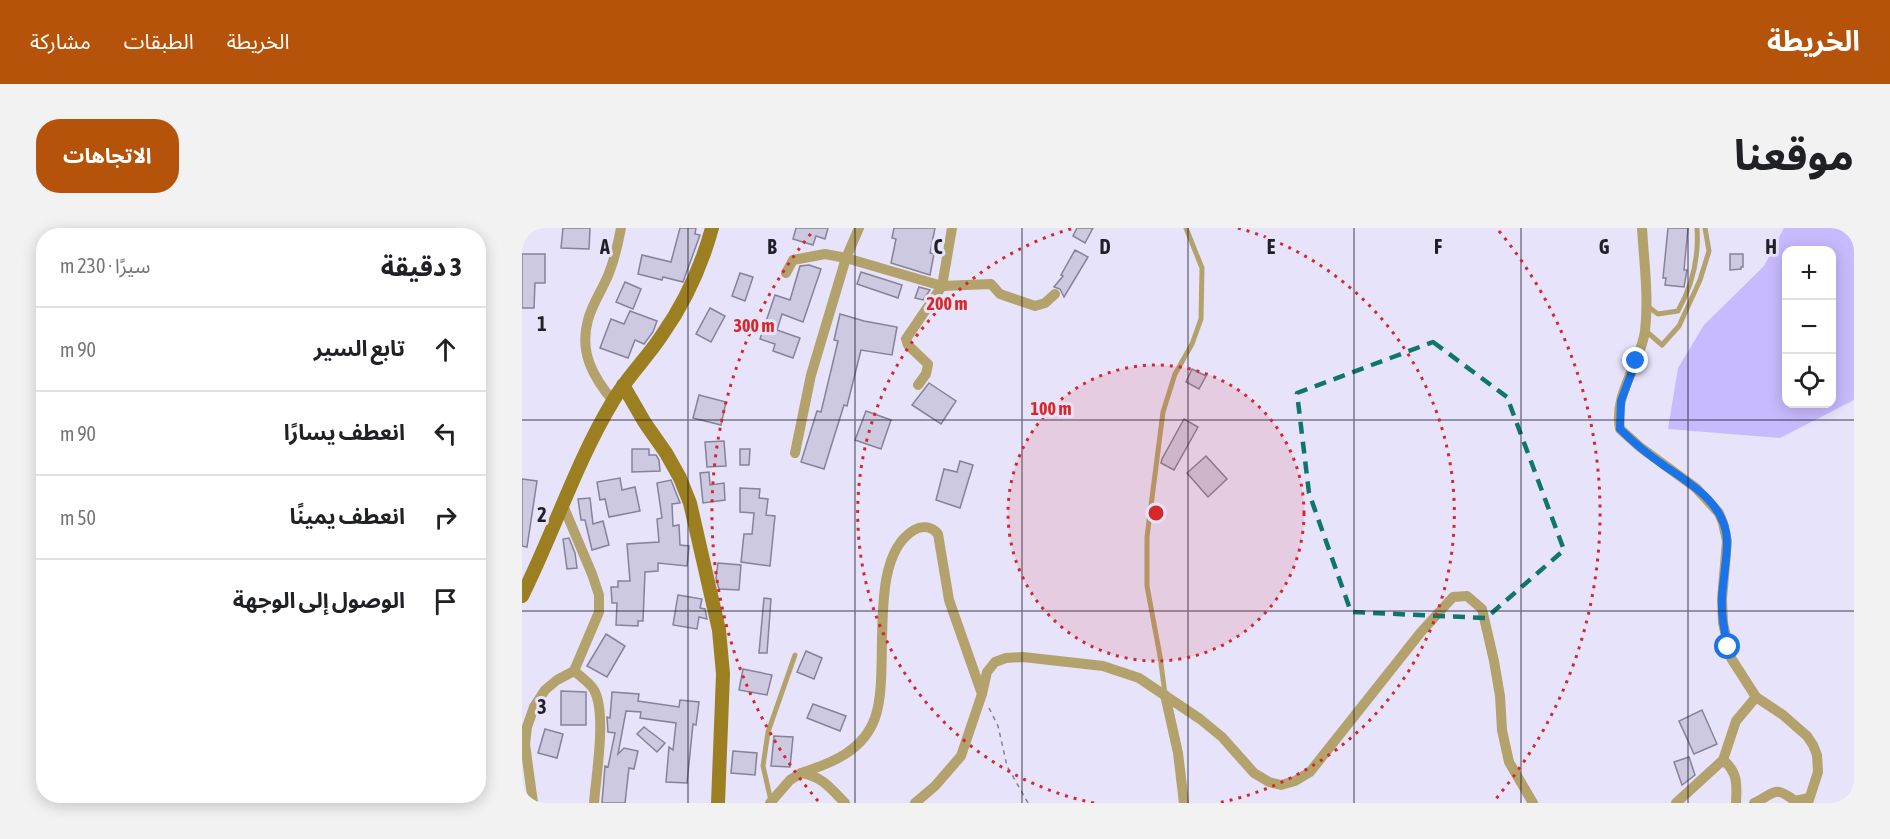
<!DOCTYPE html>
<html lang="ar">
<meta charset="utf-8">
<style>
body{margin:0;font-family:"Asap Condensed","Noto Sans Arabic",sans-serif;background:#f2f2f2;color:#202124;direction:rtl}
.controls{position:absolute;right:18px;top:18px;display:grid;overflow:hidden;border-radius:12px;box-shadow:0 3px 15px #0003}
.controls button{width:54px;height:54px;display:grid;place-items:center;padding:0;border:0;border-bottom:2px solid #e0e0e0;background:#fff;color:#202124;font:30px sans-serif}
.stop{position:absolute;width:18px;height:18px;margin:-14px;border:4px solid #1a73e8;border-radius:50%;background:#fff}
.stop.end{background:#1a73e8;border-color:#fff;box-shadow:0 2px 6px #0008}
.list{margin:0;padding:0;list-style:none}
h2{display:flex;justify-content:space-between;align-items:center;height:78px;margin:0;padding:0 24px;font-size:26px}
h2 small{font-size:20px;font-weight:400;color:#757577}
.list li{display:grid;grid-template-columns:39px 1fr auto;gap:18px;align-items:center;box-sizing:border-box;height:84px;padding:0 24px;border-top:2px solid #e0e0e0}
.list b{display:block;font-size:22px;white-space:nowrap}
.list em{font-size:20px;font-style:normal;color:#757577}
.icon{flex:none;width:33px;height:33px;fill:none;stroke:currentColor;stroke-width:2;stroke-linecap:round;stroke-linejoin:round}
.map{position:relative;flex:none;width:1332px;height:575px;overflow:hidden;direction:ltr;border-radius:24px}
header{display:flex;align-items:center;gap:36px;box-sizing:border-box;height:84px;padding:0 30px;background:#b45309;color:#fff}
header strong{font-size:28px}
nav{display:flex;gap:33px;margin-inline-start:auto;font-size:21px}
.intro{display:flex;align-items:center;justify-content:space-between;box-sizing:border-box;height:144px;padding:0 36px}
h1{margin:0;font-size:42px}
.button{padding:15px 27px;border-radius:24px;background:#b45309;color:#fff;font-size:21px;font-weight:700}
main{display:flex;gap:36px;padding:0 36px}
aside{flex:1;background:#fff;border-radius:24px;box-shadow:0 3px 15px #0003}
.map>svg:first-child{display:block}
.green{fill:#c8bafe;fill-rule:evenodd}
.building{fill:#cdc9e1;stroke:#868298;stroke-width:1.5}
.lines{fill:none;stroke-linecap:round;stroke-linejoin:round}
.path{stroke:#848191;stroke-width:1.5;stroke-dasharray:4.5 4.5;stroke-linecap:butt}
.service{stroke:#b4a26c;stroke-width:5}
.minor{stroke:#b4a26c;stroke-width:10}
.secondary{stroke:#9b7f20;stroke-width:14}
.route{stroke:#1a73e8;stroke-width:8}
.marked{fill:none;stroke:#0f766e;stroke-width:4.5;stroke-dasharray:12 8;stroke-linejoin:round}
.grid{fill:none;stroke:#211f28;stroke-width:1.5;stroke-opacity:0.55}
.ring{fill:none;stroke:#d62828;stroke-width:3;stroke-dasharray:3 6}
.grid-label{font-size:20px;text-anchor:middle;font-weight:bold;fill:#211f28;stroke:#e7e3fb;stroke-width:6;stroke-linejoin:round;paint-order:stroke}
.centre{fill:#d62828;stroke:#e7e3fb;stroke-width:3}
.ring-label{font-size:18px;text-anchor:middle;font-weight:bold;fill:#d62828;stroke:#e7e3fb;stroke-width:6;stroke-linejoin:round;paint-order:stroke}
</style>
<header>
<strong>الخريطة</strong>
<nav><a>الخريطة</a><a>الطبقات</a><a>مشاركة</a></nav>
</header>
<div class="intro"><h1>موقعنا</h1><a class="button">الاتجاهات</a></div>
<main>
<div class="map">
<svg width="1332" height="575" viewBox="0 0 1332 575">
<rect width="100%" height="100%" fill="#e7e3fb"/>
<path class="green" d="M1262,0H1332V172L1258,210L1146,201L1156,140L1182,97L1242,38ZM1264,22H1310V176H1264Z"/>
<g class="building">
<path d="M41,0H68L67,21L39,20Z"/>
<path d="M158,0H174L173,6L178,7L161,54L141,49L140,52L116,46L120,27L149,34Z"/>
<path d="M274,0H306L303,11L294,8L291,17L271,11Z"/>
<path d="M372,0H413L408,25L412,26L408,47L369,35L374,11L370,10Z"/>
<path d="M555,0H571L563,15L551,8Z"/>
<path d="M1146,0H1166L1162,42H1165L1162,59L1143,57L1144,50H1141Z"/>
<path d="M553,22L566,29L542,69L538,61L532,59L541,48L539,47Z"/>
<path d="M0,26H23V55H13L12,80H0Z"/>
<path d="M1208,26H1221V39H1219V41L1208,42Z"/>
<path d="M287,37L299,41L281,94L260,86L255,102L278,110L271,130L251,123L253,116L238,111L253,67L268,72L278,38Z"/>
<path d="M339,44L380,57L376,70L335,56Z"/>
<path d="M218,45L231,49L223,73L210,68Z"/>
<path d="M103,54L119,61L111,81L94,74Z"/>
<path d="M397,59L408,62L401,72L393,70Z"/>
<path d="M188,80L203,88L189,114L174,106Z"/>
<path d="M108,83L135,93L131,104L122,116L113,112L106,130L78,120L89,91L102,96Z"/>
<path d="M318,86L342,93L375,99L370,127L339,122L325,178L322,177L302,241L279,234L295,183L299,184L316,113L312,112Z"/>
<path d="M670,141L684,148L677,161L664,154Z"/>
<path d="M407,155L434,173L419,196L390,177Z"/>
<path d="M177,167L204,174L199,197L171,190Z"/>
<path d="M344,183L369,192L359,221L333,212Z"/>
<path d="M662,191L676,199L652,242L639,235L640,231Z"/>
<path d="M202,213L204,238L185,239L183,214Z"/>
<path d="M110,221H127V227H134L137,232L138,243L110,244Z"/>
<path d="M218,221H228L227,237H218Z"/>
<path d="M684,228L705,251L686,269L665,245Z"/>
<path d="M438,233L451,237L438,280L414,272L422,241L435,244Z"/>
<path d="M187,244L188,257L202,255L203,272L181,275L178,245Z"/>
<path d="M98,250L100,262L113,259L118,283L87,289L83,271L78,272L75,254Z"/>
<path d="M0,251L15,253L5,319L0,318Z"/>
<path d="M149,252L158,275L150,276L151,298L157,297L158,317L167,318L165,338L136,335V343L123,344L121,393H116V398L94,397L95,375H90L89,359H96V353H108L105,316L137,314L135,291L140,290L135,255Z"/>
<path d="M218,260L238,261L237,270L246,271L244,287L253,288L248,338L219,334L222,306H230L232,285L218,284Z"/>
<path d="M68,270L71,296L81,293L87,317L70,322L63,292H59L56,271Z"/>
<path d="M47,310L53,325L55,340L45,341L41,311Z"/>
<path d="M196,335L219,337L217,362L197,361L194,350Z"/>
<path d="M156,367L180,371L178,380L183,381L185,391L177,389L175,401L151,397Z"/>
<path d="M242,370L249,371L245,425H237Z"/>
<path d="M84,406L103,418L85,449L65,438Z"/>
<path d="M284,423L300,430L292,451L275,444Z"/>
<path d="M221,441L250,447L245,467L217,462Z"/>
<path d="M39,463L64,464V497H39Z"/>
<path d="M90,464L117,466L116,473L157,479L158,472L177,474L174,497L171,496L165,555L144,554L147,519L151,522L154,495L118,490L119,484L104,483L96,526L102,520L116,523L112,541L107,540L103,575H80L83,538L86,539L93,505L86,504L85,489L88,490Z"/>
<path d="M291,476L324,488L318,503L285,490Z"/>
<path d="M1180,482L1195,516L1172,526L1157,493Z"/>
<path d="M122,499L143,515L135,524L115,506Z"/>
<path d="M23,501L41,506L35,530L16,525Z"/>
<path d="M252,508L271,509L268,539L249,538Z"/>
<path d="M211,523L235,525L233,547L209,545Z"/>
<path d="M1167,529L1173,547L1160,557L1152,534Z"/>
</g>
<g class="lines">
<path class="path" d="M467,480L476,498L485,538L506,575"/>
<g class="service">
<path d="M1125,78L1136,86L1156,83C1170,58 1177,29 1175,0"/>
<path d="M1124,103L1140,117L1157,98L1178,52L1187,23L1183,0"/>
<path d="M643,466L638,428L625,358V309L641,184L653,146L670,116L679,91L680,40L664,0"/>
<path d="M249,573L241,538L246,504L273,427"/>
</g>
<g class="minor">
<path d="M337,0L324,30L420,58L384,111L386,117L406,136L404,146L396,157"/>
<path d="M430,0L420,58L469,56L478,66L513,78L523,75L533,66"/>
<path d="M1120,0C1122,34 1127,69 1123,103C1118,137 1091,166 1098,201L1118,219L1174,260L1197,285L1201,295L1205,313L1200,371L1201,395L1209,430L1234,469L1261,487L1285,508L1291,517L1295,527L1296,544L1286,575"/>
<path d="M264,45L271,32L303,26L324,30L289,147L273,225"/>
<path d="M91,173C71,149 57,124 66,92C70,76 81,61 87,45C93,30 96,16 99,0"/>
<path d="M52,443C58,448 68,455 72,462C85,485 74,548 72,575"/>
<path d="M643,467L656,525L662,575"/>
<path d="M1201,532C1216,544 1215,557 1214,575"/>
<path d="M279,545C310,535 341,523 353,490C370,443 343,331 392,302C401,297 410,299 416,306L427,372L460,466"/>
<path d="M11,575L3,516L5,499L12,479L23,462L35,452L52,443L77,384V367L70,346L40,275"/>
<path d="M248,575L268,552L279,545C300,548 309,561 323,575"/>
<path d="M393,575L413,558L439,528L460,466L465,444L473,434L484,430L501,429L581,438L617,450L678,491L700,509L732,545L747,554L759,557L773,553L788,544L899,404L931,369L945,368L960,381L972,433L978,468L980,502L987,534L1011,575"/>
<path d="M1154,575L1201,532L1214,493L1234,469"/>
<path d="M1232,575C1253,566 1251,556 1273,573L1287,570"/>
</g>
<g class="secondary">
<path d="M101,157L123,195L144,225L158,250L168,275L197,402L201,446L196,575"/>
<path d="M0,368C32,304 54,234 91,173C105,149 125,130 140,107C164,73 179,40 190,0"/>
</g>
</g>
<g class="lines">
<path class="route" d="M1114,133L1099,173L1098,201C1112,215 1128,228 1144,239C1171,257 1205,278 1205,314C1205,333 1201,351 1200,369C1199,386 1202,403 1206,419"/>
</g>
<path class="marked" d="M911,114L985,169L1042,322L964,390L829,384L787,265L775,165Z"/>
<path class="grid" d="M166,0V575M333,0V575M500,0V575M666,0V575M832,0V575M999,0V575M1166,0V575M0,192H1332M0,383H1332"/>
<circle cx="634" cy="285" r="148" fill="#d62828" fill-opacity=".12"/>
<g class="ring">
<circle cx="634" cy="285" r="148"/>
<path d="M572 575A296 296 0 0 1 552 0M716 0A296 296 0 0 1 696 575"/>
<path d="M296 573A444 444 0 0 1 291 3M977 3A444 444 0 0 1 972 573"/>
</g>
<g class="grid-label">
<text x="83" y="26">A</text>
<text x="250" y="26">B</text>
<text x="416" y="26">C</text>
<text x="583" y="26">D</text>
<text x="749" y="26">E</text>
<text x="916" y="26">F</text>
<text x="1082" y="26">G</text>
<text x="1249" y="26">H</text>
<text x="20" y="103">1</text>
<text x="20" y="294">2</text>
<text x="20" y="486">3</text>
</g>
<circle cx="634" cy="285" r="9" class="centre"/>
<g class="ring-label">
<text x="425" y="82">200 m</text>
<text x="232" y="104">300 m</text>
<text x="529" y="187">100 m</text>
</g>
</svg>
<div class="controls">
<button>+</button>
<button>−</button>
<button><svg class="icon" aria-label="locate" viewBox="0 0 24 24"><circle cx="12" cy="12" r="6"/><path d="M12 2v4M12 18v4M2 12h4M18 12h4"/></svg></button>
</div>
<div class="stop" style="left:1206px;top:419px"></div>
<div class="stop end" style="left:1114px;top:133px"></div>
</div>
<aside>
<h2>3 دقيقة<small>سيرًا · 230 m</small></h2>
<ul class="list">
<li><svg class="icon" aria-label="ahead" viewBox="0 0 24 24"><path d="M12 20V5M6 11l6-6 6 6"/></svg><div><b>تابع السير</b></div><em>90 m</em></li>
<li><svg class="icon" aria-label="left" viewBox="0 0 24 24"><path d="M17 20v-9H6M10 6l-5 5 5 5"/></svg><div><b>انعطف يسارًا</b></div><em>90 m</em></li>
<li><svg class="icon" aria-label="right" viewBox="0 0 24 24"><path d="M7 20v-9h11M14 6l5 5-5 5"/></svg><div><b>انعطف يمينًا</b></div><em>50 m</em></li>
<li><svg class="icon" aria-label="arrive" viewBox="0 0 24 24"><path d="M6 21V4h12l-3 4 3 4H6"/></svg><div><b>الوصول إلى الوجهة</b></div></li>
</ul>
</aside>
</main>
